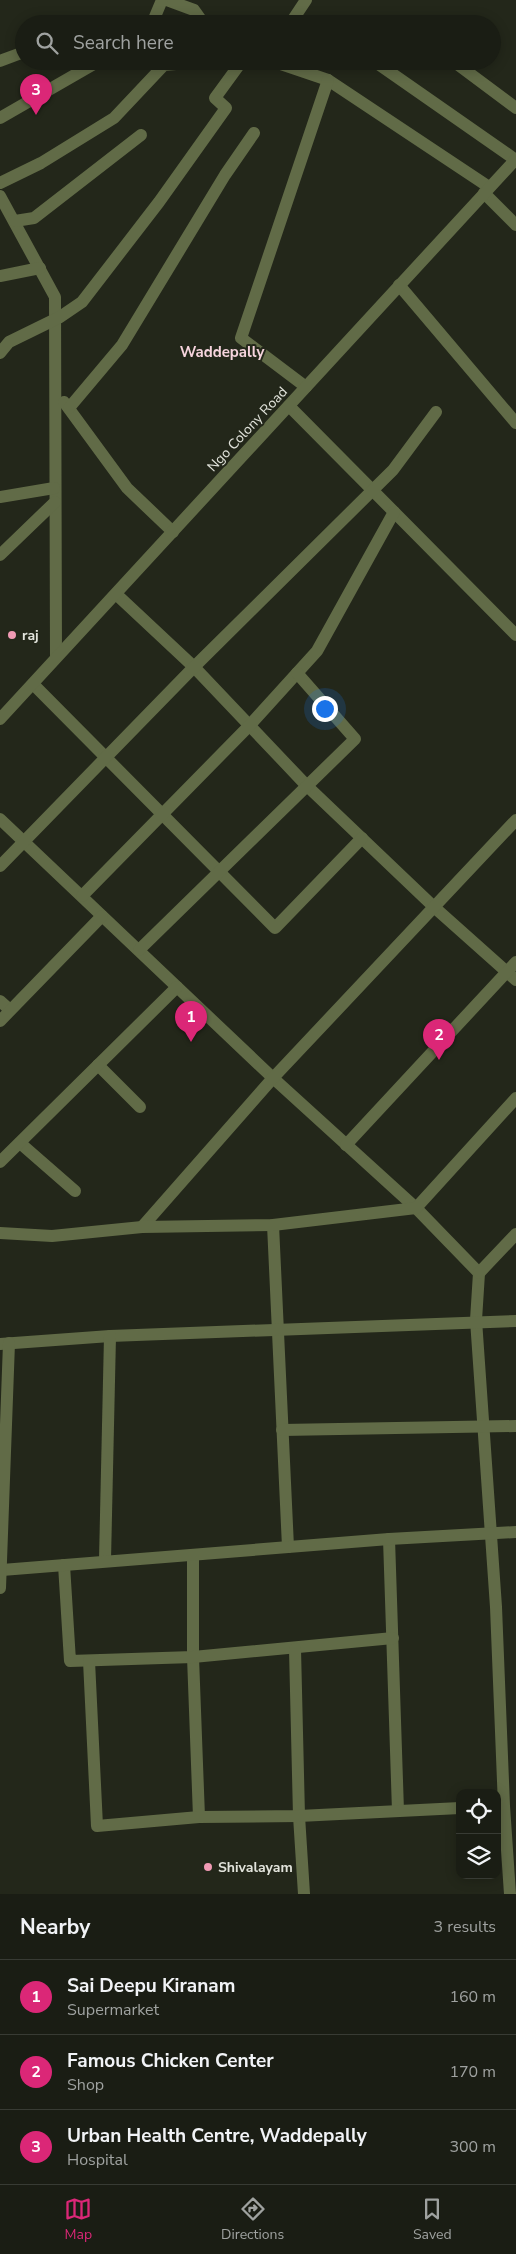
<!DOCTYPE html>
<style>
body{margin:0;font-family:"Nunito Sans",sans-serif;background:#272a22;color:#f1f3f6}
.controls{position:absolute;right:15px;bottom:15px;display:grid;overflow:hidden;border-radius:10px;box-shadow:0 2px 12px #0003}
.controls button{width:45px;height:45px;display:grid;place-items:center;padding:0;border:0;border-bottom:1px solid #383b34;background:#1a1d14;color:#f1f3f6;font:25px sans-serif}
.you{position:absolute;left:324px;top:708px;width:18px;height:18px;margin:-12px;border:4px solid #fff;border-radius:50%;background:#1a73e8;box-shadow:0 0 0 8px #1a73e833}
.badge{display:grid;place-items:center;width:32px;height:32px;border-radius:50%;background:#db2777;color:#fff;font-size:16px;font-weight:700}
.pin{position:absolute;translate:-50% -41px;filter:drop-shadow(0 1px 2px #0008)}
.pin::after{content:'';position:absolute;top:26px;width:18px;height:15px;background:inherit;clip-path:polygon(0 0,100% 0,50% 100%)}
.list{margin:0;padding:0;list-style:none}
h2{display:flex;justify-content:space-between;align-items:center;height:65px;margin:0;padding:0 20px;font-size:21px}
h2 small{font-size:16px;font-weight:400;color:#9fa2a0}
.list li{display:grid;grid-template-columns:32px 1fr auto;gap:15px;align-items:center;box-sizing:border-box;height:75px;padding:0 20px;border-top:1px solid #383b34}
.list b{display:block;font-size:19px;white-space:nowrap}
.list p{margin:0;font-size:16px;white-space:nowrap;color:#9fa2a0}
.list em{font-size:16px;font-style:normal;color:#9fa2a0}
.icon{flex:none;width:28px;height:28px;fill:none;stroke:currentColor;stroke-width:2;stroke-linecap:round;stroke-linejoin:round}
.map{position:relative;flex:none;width:516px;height:1894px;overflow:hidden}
.search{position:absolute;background:#1a1d14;box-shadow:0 2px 12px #0003;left:15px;right:15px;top:15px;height:55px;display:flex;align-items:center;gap:12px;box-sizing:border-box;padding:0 18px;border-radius:28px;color:#9fa2a0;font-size:19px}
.sheet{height:290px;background:#1a1d14}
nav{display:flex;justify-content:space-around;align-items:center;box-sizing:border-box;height:70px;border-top:1px solid #383b34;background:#1a1d14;font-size:14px;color:#9fa2a0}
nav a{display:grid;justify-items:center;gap:2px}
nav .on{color:#db2777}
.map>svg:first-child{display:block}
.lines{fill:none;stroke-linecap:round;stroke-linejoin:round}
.minor{stroke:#616b47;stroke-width:12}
.poi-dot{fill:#f09ab4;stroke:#23271a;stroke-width:2}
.labels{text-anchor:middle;stroke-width:4;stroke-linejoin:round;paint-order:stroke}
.street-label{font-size:14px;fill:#e1e3db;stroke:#23271a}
.poi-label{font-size:14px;font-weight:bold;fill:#e1e3db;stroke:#23271a;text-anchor:start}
.neighbourhood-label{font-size:15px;font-weight:bold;fill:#f6d4dd;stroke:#23271a}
</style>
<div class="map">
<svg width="516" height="1894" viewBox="0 0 516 1894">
<rect width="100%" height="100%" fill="#23271a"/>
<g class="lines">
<g class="minor">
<path d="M167,0L194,10L204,24"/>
<path d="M149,24L154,19L162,0"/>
<path d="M290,24L306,0"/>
<path d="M0,61L24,52"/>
<path d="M272,61L328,80L489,187"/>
<path d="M374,61L516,160"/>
<path d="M453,61L516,108"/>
<path d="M0,118L99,61"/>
<path d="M0,183L41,163L114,118L164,65L176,64L179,61"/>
<path d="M484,193L516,225"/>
<path d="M0,196L55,297L56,657"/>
<path d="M15,221L34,218L141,135"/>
<path d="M0,276L40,268"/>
<path d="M399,285L516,423"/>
<path d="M0,353L9,342L60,317L82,302L159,202L226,108L215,98L242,61"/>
<path d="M306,387L241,338L328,80"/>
<path d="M64,402L127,488L173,532"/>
<path d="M289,406L516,635"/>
<path d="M69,408L122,345L225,175L254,133"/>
<path d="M0,497L54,488"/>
<path d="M0,555L55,502"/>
<path d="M116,594L194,667L306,785L434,907L516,980"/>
<path d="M33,684L275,928L362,838"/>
<path d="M0,719L516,159"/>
<path d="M0,819L273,1078L416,1208L479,1273L476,1320L496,1607L504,1806L510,1894"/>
<path d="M0,866L194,667L393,470L436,412"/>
<path d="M82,896L249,726L317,651L394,512"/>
<path d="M139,950L355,739L297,673"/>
<path d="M0,1001L10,1010"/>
<path d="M0,1021L102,916"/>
<path d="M98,1065L140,1107"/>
<path d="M20,1143L75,1191"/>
<path d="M346,1145L516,962"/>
<path d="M0,1162L177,987"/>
<path d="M273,1225L288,1547"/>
<path d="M142,1227L273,1078L516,820"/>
<path d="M0,1233L52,1236L142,1227L273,1225L416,1208L516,1098"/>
<path d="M479,1273L516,1234"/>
<path d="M0,1344L110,1336L516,1321"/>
<path d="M282,1430L516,1426"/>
<path d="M389,1539L398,1811"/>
<path d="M193,1555V1657L199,1817"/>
<path d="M105,1560L110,1336"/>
<path d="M64,1565L70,1661L193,1657L393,1638"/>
<path d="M2,1570L389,1539L516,1532"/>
<path d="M0,1588L9,1343"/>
<path d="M295,1649L299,1816L304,1894"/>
<path d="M89,1661L97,1826L199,1817L299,1816L460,1808"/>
</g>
</g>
<g class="poi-dot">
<circle cx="12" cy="635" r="5"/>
<circle cx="208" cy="1867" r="5"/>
</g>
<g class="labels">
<g class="street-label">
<text transform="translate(247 429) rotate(-47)" y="5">Ngo Colony Road</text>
</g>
<g class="poi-label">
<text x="22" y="640">raj</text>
<text x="218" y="1872">Shivalayam</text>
</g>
<g class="neighbourhood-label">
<text x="222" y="357">Waddepally</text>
</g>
</g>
</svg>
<div class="controls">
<button><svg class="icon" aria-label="locate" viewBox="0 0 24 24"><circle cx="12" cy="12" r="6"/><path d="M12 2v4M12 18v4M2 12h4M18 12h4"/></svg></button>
<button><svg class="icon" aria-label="layers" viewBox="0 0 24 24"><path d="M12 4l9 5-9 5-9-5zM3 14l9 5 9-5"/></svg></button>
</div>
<div class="you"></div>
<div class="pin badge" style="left:191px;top:1042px">1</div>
<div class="pin badge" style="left:439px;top:1060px">2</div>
<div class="pin badge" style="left:36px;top:115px">3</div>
<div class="search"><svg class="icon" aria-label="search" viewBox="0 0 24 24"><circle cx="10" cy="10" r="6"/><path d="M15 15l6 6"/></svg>Search here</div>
</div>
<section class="sheet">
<h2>Nearby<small>3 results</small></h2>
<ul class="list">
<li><span class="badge">1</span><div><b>Sai Deepu Kiranam</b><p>Supermarket</p></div><em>160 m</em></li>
<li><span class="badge">2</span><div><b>Famous Chicken Center</b><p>Shop</p></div><em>170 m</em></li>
<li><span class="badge">3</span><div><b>Urban Health Centre, Waddepally</b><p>Hospital</p></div><em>300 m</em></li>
</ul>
</section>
<nav>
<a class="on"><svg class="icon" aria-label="map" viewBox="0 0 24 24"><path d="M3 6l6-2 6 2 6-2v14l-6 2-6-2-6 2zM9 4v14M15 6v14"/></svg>Map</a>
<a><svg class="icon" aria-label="directions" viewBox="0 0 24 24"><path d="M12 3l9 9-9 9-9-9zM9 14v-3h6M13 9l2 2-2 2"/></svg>Directions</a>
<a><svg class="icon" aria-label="saved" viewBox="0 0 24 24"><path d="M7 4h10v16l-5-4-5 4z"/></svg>Saved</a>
</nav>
